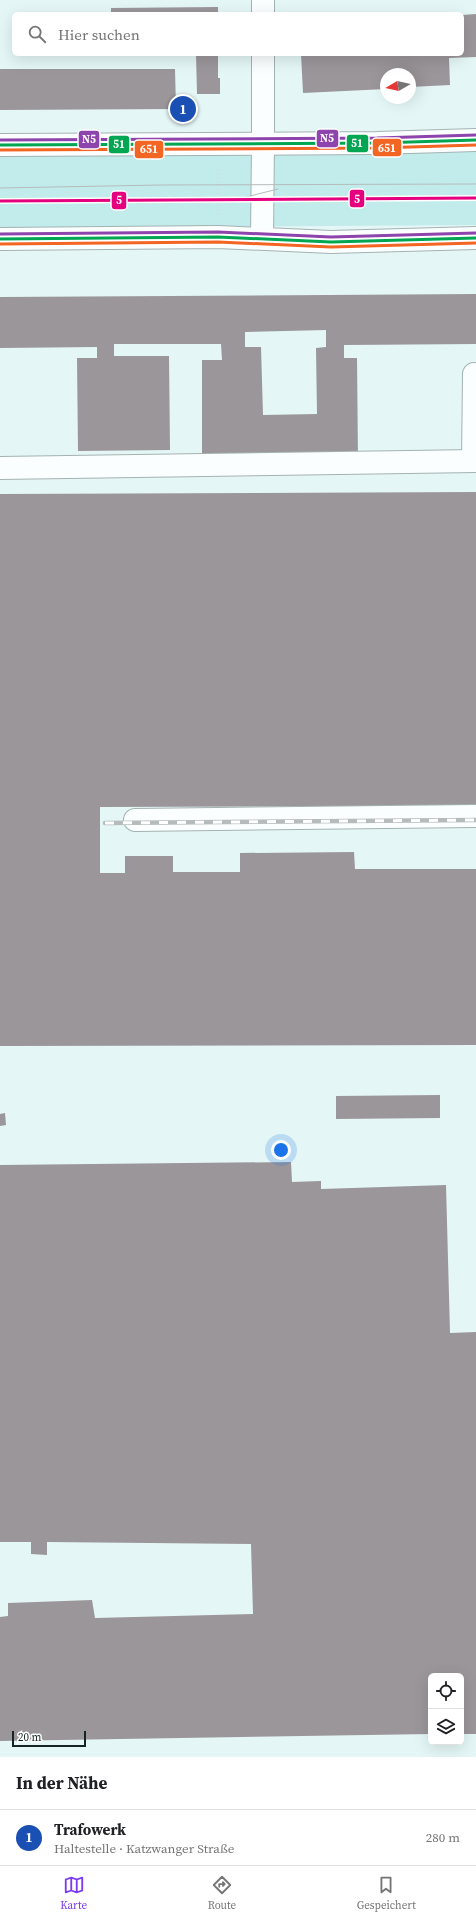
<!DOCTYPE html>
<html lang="de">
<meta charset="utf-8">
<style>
body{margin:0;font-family:"Source Serif 4",serif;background:#f2f2f2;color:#202124}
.controls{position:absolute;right:12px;bottom:12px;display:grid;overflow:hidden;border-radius:6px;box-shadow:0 4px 16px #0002}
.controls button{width:36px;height:36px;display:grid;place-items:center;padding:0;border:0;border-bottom:1px solid #e0e0e0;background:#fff;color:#202124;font:20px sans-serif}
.compass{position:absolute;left:380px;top:68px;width:36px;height:36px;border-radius:50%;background:#fff;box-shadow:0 4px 16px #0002;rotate:261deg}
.scale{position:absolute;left:12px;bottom:10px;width:74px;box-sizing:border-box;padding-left:4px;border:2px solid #172424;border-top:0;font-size:11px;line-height:14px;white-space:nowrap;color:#172424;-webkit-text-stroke:3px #fff;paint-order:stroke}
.you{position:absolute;left:281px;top:1150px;width:14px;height:14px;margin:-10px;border:3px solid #fff;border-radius:50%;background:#1a73e8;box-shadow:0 0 0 6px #1a73e833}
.badge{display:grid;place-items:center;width:26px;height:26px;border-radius:50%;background:#7c3aed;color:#fff;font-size:13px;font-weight:700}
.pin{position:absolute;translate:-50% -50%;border:2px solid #fff;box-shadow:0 1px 4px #0006}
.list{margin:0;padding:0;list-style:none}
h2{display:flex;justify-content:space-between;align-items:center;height:52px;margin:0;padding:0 16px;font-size:17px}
h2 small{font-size:13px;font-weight:400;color:#757577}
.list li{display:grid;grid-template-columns:26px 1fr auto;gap:12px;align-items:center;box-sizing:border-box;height:56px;padding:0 16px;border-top:1px solid #e0e0e0}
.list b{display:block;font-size:15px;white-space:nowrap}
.list p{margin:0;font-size:13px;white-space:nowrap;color:#757577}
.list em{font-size:13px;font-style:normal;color:#757577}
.icon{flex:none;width:22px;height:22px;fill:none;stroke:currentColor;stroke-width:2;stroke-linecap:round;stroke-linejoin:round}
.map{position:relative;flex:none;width:476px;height:1757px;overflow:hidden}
.search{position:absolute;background:#fff;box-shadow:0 4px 16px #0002;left:12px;right:12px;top:12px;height:44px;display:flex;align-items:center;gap:10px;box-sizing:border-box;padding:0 14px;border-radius:6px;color:#757577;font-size:15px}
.sheet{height:108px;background:#fff}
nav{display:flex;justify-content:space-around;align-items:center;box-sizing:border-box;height:56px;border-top:1px solid #e0e0e0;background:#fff;font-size:11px;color:#757577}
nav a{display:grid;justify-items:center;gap:2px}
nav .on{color:#7c3aed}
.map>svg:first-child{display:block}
.green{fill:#c1eceb}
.building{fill:#9b969a;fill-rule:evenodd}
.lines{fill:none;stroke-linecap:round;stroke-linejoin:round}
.minor-casing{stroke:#a4b2b2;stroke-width:24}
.major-casing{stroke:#a4b2b2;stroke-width:24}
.path{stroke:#d6dcdc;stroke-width:2.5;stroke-dasharray:1 3;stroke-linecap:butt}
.minor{stroke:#fbfefe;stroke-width:22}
.major{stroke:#fbfefe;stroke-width:22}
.tram{stroke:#b6bbbb;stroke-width:1}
.rail-casing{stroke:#b6bbbb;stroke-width:4.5}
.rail{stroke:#fff;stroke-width:3;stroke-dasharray:9;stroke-linecap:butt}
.bus-1-casing{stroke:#fff;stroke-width:6}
.bus-2-casing{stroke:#fff;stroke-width:6}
.bus-3-casing{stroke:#fff;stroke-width:6}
.bus-1{stroke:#00a651;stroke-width:3}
.bus-2{stroke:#f26522;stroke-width:3}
.bus-3{stroke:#8e44ad;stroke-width:3}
.tram-1-casing{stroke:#fff;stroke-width:6}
.tram-1{stroke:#e5007d;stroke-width:3}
.line-badge{stroke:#fff;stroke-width:1.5}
.badge-label{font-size:11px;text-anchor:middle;font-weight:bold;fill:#fff}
</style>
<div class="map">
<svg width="476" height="1757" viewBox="0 0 476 1757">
<rect width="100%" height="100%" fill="#e4f6f6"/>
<path class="green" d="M476,150V225L0,228V156Z"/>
<g class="building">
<path d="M218,7V14H111V8Z"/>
<path d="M476,14V57L449,58L450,85L410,87V74H386V89L303,93L301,54H462V15Z"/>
<path d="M196,54H218V78H220V94H197Z"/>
<path d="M0,69H175L176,109L0,110Z"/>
<path d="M476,294V344L344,345V358H357L358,461L202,462V360H222L221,344H114V356H169L170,450L78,451L77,358H97V347L0,348V297ZM326,330V347L316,348L317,414L263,415L261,347H245V332Z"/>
<path d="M476,492V806L100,807V873H125V856H173V872H240V853L354,852L355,869H476V1045L0,1046V494Z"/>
<path d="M440,1095V1118L336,1119V1096Z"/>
<path d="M5,1113L6,1125L0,1126V1114Z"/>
<path d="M291,1162L292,1182L321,1181V1189L446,1185L450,1333L476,1332V1734H461V1676H431V1734L0,1741V1617L8,1616V1603L92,1600L95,1618L253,1614L251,1544L47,1542V1555L31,1554V1542H0V1165Z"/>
</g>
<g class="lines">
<defs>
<g id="minor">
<path d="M263,0V14"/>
<path d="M263,54V143"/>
<path d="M473,461L474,374"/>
<path d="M0,468L476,461"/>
<path d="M135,820L476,816"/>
</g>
<g id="major">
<path d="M0,145L377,143L476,140"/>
<path d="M262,238L263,143"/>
<path d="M0,239L218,237L331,242L476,238"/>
</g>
</defs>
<use href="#minor" class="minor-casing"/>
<use href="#major" class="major-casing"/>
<path class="path" d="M218,214V167"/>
<use href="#minor" class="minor"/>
<use href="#major" class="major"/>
<g class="tram">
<path d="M0,188L160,185L476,184"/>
<path d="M242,198L278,189"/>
</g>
<defs>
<path id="rail" d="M105,823L476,820"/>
</defs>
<use href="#rail" class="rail-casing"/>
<use href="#rail" class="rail"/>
<defs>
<g id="bus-1">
<path d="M0,145L377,143L476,140"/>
<path d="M0,239L218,237L331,242L476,238"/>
</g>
<g id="bus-2">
<path d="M0,150L377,148L476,145"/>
<path d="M0,244L218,242L331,247L476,243"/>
</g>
<g id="bus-3">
<path d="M0,140L377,138L476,135"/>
<path d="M0,234L218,232L331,237L476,233"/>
</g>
</defs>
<use href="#bus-1" class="bus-1-casing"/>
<use href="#bus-2" class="bus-2-casing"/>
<use href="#bus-3" class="bus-3-casing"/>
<use href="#bus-1" class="bus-1"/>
<use href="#bus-2" class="bus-2"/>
<use href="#bus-3" class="bus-3"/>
<defs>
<path id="tram-1" d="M0,201L476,198"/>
</defs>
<use href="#tram-1" class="tram-1-casing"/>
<use href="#tram-1" class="tram-1"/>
</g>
<g class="line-badge">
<rect x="316" y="129" width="23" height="19" rx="4" fill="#8e44ad"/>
<rect x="78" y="130" width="22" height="19" rx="4" fill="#8e44ad"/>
<rect x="346" y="134" width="23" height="19" rx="4" fill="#00a651"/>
<rect x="108" y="135" width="22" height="19" rx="4" fill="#00a651"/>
<rect x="372" y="138" width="30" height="19" rx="4" fill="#f26522"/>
<rect x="134" y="140" width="30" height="19" rx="4" fill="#f26522"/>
<rect x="349" y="189" width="16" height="19" rx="4" fill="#e5007d"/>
<rect x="111" y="191" width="16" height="19" rx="4" fill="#e5007d"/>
</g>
<g class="badge-label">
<text x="327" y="142">N5</text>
<text x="89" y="143">N5</text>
<text x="357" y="147">51</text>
<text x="119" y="148">51</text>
<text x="387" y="152">651</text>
<text x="149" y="153">651</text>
<text x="357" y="203">5</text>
<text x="119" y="204">5</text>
</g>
</svg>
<div class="controls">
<button><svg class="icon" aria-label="locate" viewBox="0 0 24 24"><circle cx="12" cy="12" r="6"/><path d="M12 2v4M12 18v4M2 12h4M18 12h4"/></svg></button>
<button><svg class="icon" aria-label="layers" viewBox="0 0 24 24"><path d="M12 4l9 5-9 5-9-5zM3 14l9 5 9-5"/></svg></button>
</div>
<svg class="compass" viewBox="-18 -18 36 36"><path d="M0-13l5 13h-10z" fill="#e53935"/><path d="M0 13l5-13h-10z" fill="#757577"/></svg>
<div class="scale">20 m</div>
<div class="you"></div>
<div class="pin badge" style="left:183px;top:109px;background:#1a4fb4">1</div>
<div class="search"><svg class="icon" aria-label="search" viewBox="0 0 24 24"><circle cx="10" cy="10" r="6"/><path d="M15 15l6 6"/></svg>Hier suchen</div>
</div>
<section class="sheet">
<h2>In der Nähe<small></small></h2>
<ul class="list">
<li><span class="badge" style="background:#1a4fb4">1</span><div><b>Trafowerk</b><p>Haltestelle · Katzwanger Straße</p></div><em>280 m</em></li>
</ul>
</section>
<nav>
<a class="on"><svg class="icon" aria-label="map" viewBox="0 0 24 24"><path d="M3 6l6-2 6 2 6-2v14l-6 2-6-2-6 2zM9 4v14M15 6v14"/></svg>Karte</a>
<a><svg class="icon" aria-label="directions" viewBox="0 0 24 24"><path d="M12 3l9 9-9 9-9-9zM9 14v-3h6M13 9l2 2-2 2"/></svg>Route</a>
<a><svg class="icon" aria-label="saved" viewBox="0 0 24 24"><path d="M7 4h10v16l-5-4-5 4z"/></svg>Gespeichert</a>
</nav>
